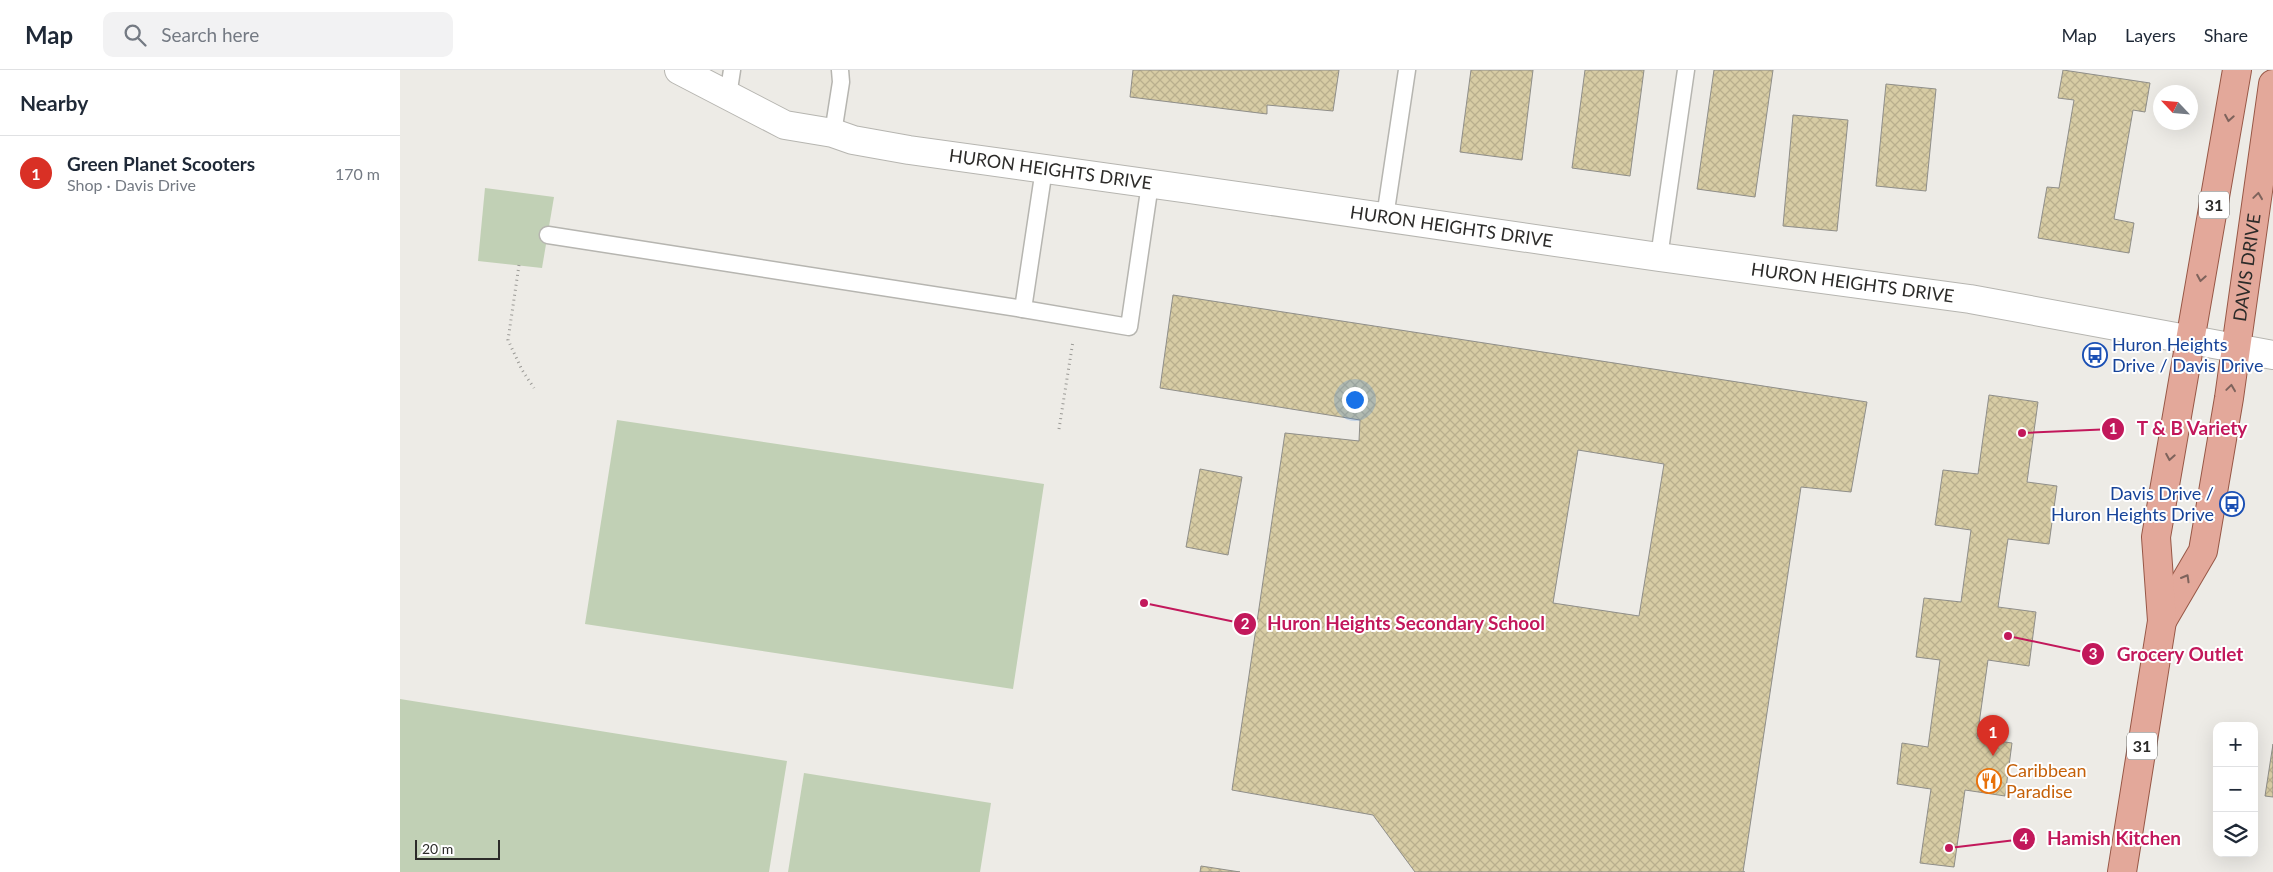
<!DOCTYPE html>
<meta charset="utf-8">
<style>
body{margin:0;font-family:Lato,sans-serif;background:#f2f2f3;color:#1f2937}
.controls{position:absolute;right:15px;bottom:15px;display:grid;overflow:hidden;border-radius:10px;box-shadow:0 5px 20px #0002}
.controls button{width:45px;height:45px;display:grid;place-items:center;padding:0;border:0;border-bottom:1px solid #e0e1e3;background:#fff;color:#1f2937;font:25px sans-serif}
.compass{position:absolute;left:1753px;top:15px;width:45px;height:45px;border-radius:50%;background:#fff;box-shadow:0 5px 20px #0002;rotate:296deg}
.scale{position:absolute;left:15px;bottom:12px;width:85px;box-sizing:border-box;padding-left:5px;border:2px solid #2c2b29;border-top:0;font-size:14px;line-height:18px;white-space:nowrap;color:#2c2b29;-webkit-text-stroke:4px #fff;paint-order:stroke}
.you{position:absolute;left:954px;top:329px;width:18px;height:18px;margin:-12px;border:4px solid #fff;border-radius:50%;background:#1a73e8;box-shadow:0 0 0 8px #1a73e833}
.badge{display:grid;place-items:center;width:32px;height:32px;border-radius:50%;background:#d93025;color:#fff;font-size:16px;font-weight:700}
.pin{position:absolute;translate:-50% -41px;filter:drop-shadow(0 1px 2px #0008)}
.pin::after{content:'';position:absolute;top:26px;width:18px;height:15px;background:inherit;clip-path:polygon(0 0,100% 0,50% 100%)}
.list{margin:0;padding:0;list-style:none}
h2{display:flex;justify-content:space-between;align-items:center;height:65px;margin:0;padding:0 20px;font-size:21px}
h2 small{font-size:16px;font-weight:400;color:#747a83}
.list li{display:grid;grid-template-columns:32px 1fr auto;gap:15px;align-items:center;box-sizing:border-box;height:75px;padding:0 20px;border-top:1px solid #e0e1e3}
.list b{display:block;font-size:19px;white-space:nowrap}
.list p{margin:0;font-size:16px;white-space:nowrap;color:#747a83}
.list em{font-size:16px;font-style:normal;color:#747a83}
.icon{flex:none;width:28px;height:28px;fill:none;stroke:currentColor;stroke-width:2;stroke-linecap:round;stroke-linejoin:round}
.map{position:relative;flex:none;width:1873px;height:802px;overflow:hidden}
header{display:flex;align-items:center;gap:30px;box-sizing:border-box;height:70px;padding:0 25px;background:#fff;border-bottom:1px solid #e0e1e3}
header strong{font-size:24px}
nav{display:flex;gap:28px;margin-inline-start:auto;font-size:18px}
.search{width:350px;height:45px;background:#f2f2f3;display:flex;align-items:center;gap:12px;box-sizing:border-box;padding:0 18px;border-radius:10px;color:#747a83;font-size:19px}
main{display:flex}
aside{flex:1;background:#fff}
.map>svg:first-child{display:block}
.grass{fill:#c1d0b5}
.building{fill:url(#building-cross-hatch);stroke:#8f8e89;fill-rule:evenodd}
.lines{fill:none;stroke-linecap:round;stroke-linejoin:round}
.service-casing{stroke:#b6b5b0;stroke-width:19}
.tertiary-casing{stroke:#b6b5b0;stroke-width:30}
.primary-casing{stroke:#975746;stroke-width:30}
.path{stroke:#9b9a96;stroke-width:3;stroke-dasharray:1 4;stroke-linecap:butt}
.service{stroke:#fff;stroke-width:16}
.tertiary{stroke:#fff;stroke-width:28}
.primary{stroke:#e3a89a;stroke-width:28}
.oneway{stroke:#7e635c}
.labels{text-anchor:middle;stroke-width:4;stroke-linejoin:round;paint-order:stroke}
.shield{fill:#fff;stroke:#6b6b69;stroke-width:1}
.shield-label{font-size:16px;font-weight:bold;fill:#2c2b29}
.street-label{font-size:18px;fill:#2c2b29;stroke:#fff}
.transit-label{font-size:18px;fill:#164399;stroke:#fff;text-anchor:start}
.food-label{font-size:18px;fill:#c56008;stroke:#fff;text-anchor:start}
.leader{fill:none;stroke:#c2185b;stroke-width:2}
.callout-dot{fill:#c2185b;stroke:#fff;stroke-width:2}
.mark-label{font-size:15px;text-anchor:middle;font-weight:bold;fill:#fff}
.callout-label{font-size:19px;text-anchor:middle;font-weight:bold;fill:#c2185b;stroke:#fff;stroke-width:4;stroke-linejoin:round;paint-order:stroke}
</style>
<header>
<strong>Map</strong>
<div class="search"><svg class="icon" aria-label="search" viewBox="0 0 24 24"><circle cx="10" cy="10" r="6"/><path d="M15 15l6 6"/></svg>Search here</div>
<nav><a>Map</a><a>Layers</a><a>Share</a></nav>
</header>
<main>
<aside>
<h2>Nearby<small></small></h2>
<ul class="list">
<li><span class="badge">1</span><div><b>Green Planet Scooters</b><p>Shop · Davis Drive</p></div><em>170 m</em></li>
</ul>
</aside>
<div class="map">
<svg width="1873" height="802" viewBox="0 0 1873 802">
<defs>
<pattern id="building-cross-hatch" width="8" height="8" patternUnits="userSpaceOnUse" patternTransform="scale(1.25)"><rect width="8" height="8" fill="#d7cca4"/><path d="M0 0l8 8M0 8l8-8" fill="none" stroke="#b9af8d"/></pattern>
</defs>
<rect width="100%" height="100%" fill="#edebe6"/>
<g class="grass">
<path d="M85,118L154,127L142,198L78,191Z"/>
<path d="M217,350L644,414L613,619L185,554Z"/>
<path d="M0,629L387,691L369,802H0Z"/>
<path d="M404,703L591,733L580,802H388Z"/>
</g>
<g class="building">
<path d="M733,0H939L933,41L867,35V44L730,27Z"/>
<path d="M1071,0H1133L1122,90L1060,82Z"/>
<path d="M1185,0H1244L1230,106L1172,98Z"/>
<path d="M1314,0H1373L1355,127L1297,119Z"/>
<path d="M1663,0L1750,13L1745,42L1733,40L1714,149L1734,153L1729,183L1638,168L1647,117L1659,118L1674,30L1658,28Z"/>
<path d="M1486,14L1536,19L1526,121L1476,116Z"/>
<path d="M1393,45L1448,50L1437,161L1383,156Z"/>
<path d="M773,225L1467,332L1451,422L1401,417L1345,789L1343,802H1345H1015L973,745L832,720L885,363L959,371L960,350L760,318ZM1178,380L1264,394L1239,546L1153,533Z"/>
<path d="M1589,325L1638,332L1627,412L1657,416L1649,474L1608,469L1598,537L1636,542L1629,596L1588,590L1577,668L1612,673L1605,726L1565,720L1554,797L1520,793L1531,719L1497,714L1502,673L1528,677L1540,590L1516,587L1524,528L1561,532L1571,460L1535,455L1543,400L1578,404Z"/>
<path d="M800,399L842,407L828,485L786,477Z"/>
<path d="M1873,674V727L1865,726Z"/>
<path d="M801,796L840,802H800Z"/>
</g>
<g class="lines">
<defs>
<g id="service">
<path d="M328,26L332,0"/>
<path d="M433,63L441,12L440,0"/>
<path d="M985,147L1007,0"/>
<path d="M148,165L623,239L729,257L750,114"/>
<path d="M1259,187L1286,0"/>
<path d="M623,239L644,99"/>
</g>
<g id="tertiary">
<path id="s1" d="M279,0L385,55L433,63L453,70L509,80L789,119L1259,187L1570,229L1873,285"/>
</g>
<g id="primary">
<path id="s2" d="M1762,551L1803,481L1829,328L1873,14"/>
<path d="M1722,802L1762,551L1756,467L1837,0"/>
</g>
</defs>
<use href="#service" class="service-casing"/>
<use href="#tertiary" class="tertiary-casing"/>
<use href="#primary" class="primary-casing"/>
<g class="path">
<path d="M119,195L108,270L122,300L134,318"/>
<path d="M659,359L673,271"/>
</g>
<use href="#service" class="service"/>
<use href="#tertiary" class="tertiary"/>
<use href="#primary" class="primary"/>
</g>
<defs><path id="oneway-chevron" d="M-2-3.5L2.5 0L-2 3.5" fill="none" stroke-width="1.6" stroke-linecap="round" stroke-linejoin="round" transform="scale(1.25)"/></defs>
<g class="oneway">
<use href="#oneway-chevron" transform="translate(1829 48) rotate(100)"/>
<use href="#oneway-chevron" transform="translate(1858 126) rotate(-82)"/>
<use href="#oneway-chevron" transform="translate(1801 208) rotate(100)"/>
<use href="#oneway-chevron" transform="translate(1831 318) rotate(-82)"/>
<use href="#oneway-chevron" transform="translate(1770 387) rotate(100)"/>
<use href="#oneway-chevron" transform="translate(1786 508) rotate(-60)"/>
</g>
<defs>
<symbol id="bus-ring" viewBox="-11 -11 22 22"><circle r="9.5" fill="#fff" stroke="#1a4fb4" stroke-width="1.5"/><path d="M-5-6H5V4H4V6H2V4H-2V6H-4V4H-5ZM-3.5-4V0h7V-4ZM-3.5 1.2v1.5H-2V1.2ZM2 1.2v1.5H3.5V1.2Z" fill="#1a4fb4"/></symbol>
<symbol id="restaurant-ring" viewBox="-11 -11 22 22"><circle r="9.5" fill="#fff" stroke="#e8710a" stroke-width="1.5"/><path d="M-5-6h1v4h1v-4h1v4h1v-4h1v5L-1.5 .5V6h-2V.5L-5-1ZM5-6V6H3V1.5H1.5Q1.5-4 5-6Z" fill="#e8710a"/></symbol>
</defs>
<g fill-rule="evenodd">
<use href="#bus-ring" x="1681" y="271" width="28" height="28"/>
<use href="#bus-ring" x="1818" y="420" width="28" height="28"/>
<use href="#restaurant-ring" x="1575" y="697" width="28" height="28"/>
</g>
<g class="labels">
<g class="shield">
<rect x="1799" y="121.5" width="30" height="27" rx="4"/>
<rect x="1727" y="662.5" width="30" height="27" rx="4"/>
</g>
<g class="shield-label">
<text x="1814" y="141">31</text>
<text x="1742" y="682">31</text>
</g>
<g class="street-label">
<text dy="6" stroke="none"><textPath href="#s1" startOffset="389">HURON HEIGHTS DRIVE</textPath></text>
<text dy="6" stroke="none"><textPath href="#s1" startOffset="794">HURON HEIGHTS DRIVE</textPath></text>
<text dy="6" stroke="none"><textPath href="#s2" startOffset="368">DAVIS DRIVE</textPath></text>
<text dy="6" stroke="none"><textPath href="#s1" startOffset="1199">HURON HEIGHTS DRIVE</textPath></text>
</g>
<g class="transit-label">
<text x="1712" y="281">Huron Heights<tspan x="1712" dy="21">Drive / Davis Drive</tspan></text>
<text x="1814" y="430" text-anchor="end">Davis Drive /<tspan x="1814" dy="21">Huron Heights Drive</tspan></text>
</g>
<g class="food-label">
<text x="1606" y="707">Caribbean<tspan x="1606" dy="21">Paradise</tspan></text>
</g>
</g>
<path class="leader" d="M1622 363L1713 359M744 533L845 554M1608 566L1693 584M1549 778L1624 769"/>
<g class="callout-dot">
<circle cx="1622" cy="363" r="5"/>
<circle cx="744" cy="533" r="5"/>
<circle cx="1608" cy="566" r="5"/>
<circle cx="1549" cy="778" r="5"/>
<circle cx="1713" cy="359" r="12"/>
<circle cx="845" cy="554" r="12"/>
<circle cx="1693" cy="584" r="12"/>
<circle cx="1624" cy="769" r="12"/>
</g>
<g class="mark-label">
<text x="1713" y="364">1</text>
<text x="845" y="559">2</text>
<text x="1693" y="589">3</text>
<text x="1624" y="774">4</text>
</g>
<g class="callout-label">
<text x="1792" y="365">T &amp; B Variety</text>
<text x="1006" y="560">Huron Heights Secondary School</text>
<text x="1780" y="591">Grocery Outlet</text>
<text x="1714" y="775">Hamish Kitchen</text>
</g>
</svg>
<div class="controls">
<button>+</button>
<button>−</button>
<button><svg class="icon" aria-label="layers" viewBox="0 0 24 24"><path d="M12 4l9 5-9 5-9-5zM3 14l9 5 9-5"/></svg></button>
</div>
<svg class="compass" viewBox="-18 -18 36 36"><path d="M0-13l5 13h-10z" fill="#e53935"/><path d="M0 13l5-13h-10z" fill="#747a83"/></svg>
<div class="scale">20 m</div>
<div class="you"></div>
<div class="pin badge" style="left:1593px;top:686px">1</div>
</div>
</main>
